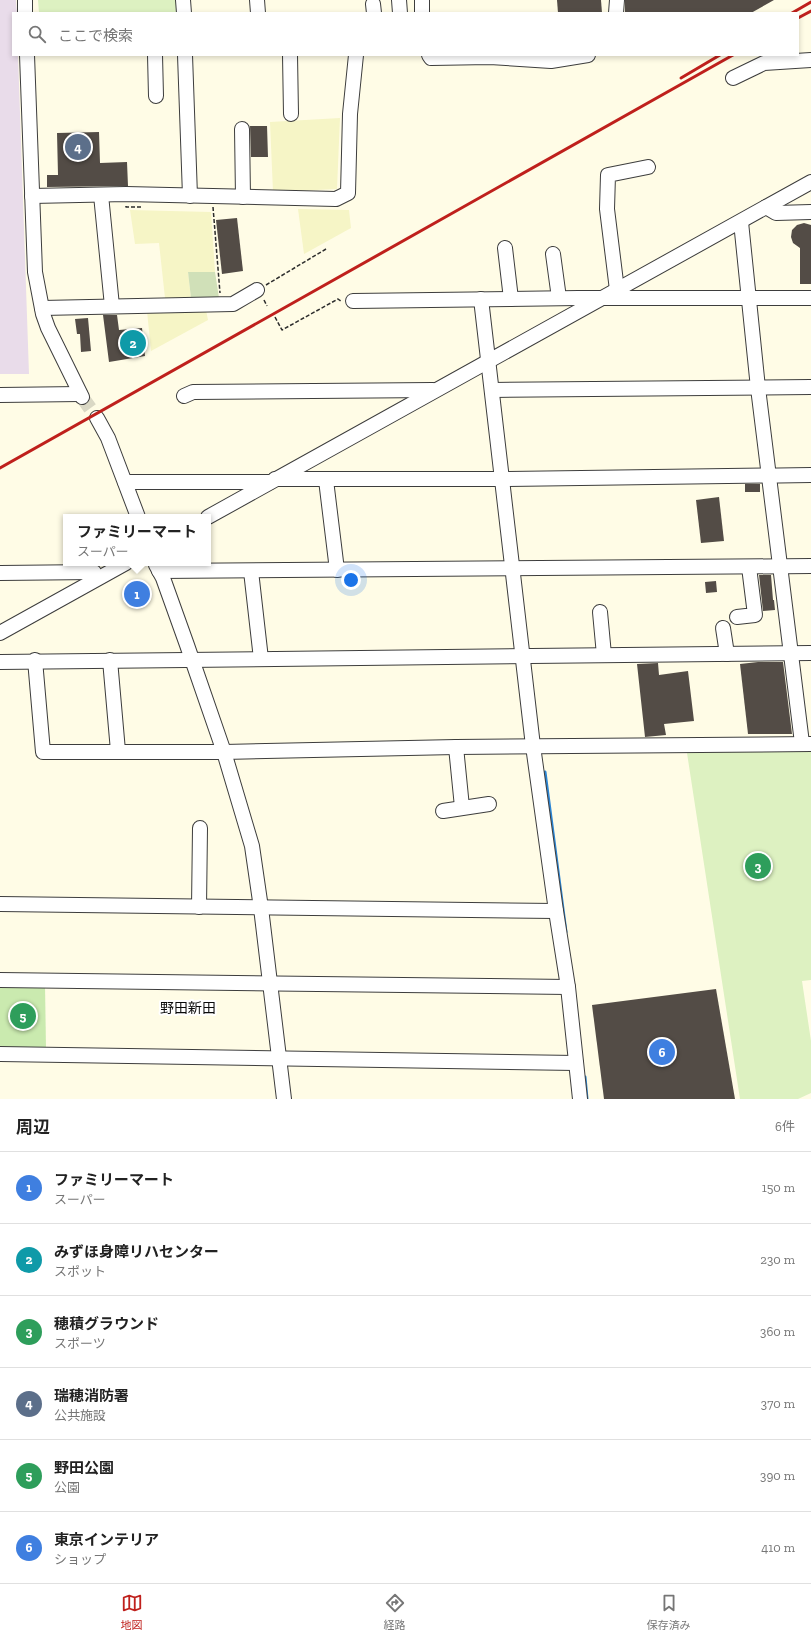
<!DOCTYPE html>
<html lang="ja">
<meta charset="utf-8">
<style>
body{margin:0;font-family:"Zilla Slab","Noto Sans JP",serif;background:#f6f6f6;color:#222}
.you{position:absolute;left:351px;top:580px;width:14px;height:14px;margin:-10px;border:3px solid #fff;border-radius:50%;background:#1a73e8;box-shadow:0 0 0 6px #1a73e833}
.badge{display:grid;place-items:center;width:26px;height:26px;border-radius:50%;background:#bf201c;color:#fff;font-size:13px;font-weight:700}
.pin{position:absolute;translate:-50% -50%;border:2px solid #fff;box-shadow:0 1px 4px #0006}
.popup{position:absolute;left:63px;top:514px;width:148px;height:52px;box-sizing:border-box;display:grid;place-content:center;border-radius:0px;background:#fff;filter:drop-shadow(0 1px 3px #0005);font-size:13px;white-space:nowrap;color:#767676}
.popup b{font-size:15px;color:#222}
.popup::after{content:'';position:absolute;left:50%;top:100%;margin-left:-8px;border:8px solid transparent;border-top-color:#fff}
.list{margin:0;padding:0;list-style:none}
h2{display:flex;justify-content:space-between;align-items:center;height:52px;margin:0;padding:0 16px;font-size:17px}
h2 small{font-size:13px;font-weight:400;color:#767676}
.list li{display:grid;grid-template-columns:26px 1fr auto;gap:12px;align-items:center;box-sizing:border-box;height:72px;padding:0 16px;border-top:1px solid #e0e0e0}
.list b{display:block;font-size:15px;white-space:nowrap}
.list p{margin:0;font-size:13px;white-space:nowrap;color:#767676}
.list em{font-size:13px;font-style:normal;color:#767676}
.icon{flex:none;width:22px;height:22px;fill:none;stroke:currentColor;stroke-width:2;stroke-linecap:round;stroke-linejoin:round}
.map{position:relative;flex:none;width:811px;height:1099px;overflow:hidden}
.search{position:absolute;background:#fff;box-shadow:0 2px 6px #0003;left:12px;right:12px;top:12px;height:44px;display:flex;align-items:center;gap:10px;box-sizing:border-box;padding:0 14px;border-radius:0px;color:#767676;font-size:15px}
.sheet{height:484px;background:#fff}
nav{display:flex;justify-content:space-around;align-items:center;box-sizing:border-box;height:56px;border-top:1px solid #e0e0e0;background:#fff;font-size:11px;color:#767676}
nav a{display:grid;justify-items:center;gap:2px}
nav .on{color:#bf201c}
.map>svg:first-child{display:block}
.industrial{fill:#e9dcea}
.farmland{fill:#f6f5c6}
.green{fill:#caeaaf}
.cemetery{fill:#d0e0b8}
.pitch{fill:#ddf1c1}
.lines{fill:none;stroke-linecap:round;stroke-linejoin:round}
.stream{stroke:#2c85d4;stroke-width:3}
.building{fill:#534c46}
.minor-tunnel{stroke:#dad8c5;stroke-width:14;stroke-dasharray:14 7;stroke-linecap:butt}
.minor-casing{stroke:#3d3d3d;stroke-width:16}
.path{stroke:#2c2c2c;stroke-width:1.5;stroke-dasharray:4 2;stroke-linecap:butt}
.minor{stroke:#fff;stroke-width:14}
.rail{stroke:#bf201c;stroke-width:3}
.labels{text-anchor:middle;stroke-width:4;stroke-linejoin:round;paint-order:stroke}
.quarter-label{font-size:14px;fill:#0a0a0a;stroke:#fff}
</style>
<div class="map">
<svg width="811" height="1099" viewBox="0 0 811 1099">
<rect width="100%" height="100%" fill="#fffce6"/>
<path class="industrial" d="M0,0H16L17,13H13V55H18L29,374H0Z"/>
<g class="farmland">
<path d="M340,118L337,189L273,192L270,122Z"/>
<path d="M298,209L349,210L351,228L304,254Z"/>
<path d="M130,210L211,212L215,272H188L191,298H165L159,243L135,244Z"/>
<path d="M206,310L208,320L151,351L147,311Z"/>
</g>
<path class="green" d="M0,984H45L46,1049L0,1048Z"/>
<path class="cemetery" d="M188,272H215L219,298H191Z"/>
<g class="pitch">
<path d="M38,0H176V13H39Z"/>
<path d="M811,750V980L802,981L811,1041V1093L798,1099H740L687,753Z"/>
</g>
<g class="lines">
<g class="stream">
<path d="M545,772L566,932"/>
<path d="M585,1077L587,1099"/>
</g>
</g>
<g class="building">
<path d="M557,0H601L602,13H558Z"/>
<path d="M625,0H774L751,13H625Z"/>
<path d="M250,126H267L268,157H251Z"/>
<path d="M99,132L100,163L127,162L128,186L47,187V175H58L57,133Z"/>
<path d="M237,218L243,271L222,274L216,220Z"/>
<path d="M804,223L811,225V284H800V248L793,243L791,237L792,230L797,225Z"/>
<path d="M103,315H117L119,330L142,328L145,356L109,362Z"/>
<path d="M88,318L91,351L81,352L80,334H77L75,319Z"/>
<rect x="745" y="484" width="15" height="8"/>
<path d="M719,497L724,541L701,543L696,500Z"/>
<path d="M759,575H771L773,600H774L775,610L763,611Z"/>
<path d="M716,581L717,592L706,593L705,582Z"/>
<path d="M758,662H783L792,734H748L740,664Z"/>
<path d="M658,663L659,675L688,671L694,721L664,724L666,735L645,737L637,664Z"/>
<path d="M716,989L735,1099H604L592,1005Z"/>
</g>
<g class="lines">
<path class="minor-tunnel" d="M82,397L97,418"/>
<defs>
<g id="minor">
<path d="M25,0V13"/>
<path d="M183,0L184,13"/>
<path d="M257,0L258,13"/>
<path d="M399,0L400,13"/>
<path d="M422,0V13"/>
<path d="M373,4L374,13"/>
<path d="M616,13L617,0"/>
<path d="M27,55L35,272L43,314L48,328L82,397"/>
<path d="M155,55L156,96"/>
<path d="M185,55L190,196"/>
<path d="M290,55L291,114"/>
<path d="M429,55L431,58L490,57L551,61L588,55"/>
<path d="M733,78L764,63L811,60"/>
<path d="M242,129L243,197"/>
<path d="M101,195L112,306"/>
<path d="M32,196L126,194L336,199L348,193L350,114L356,55"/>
<path d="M766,207L776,213L811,212"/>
<path d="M741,222L758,388L802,743"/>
<path d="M505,248L511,299"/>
<path d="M553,254L559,298"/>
<path d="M617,290L607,209L608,175L648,167"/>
<path d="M481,299L533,746L556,911L568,987L580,1099"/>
<path d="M353,301L578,298H811"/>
<path d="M42,308L233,304L257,290"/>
<path d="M492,390L811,387"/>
<path d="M0,395L80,394"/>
<path d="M184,396L193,392L433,390"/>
<path d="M97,418L108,438L138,517"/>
<path d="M275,479H501L811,475"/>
<path d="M326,480L337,570"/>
<path d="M125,482H270"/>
<path d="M208,517L811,182"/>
<path d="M156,565L163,578L187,645L224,752L252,846L261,908L284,1099"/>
<path d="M159,571L811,566"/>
<path d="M251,571L261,659"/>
<path d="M0,573L94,572"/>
<path d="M600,612L604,655"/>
<path d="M737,617L755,615L749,567"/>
<path d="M723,628L727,654"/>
<path d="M0,633L126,563"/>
<path d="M35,660L43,752H224L456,747L811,744"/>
<path d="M110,660L118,751"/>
<path d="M0,662L811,653"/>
<path d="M456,747L462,807"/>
<path d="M443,811L489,804"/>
<path d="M0,904L556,911"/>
<path d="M199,907L200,828"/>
<path d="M0,980L568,987"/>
<path d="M0,1054L576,1063"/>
</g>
</defs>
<use href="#minor" class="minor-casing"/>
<g class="path">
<path d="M126,206V207H141"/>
<path d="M213,207L220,293"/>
<path d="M266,285L326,249"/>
<path d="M264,300L267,306"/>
<path d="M275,317L282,330L338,299L342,302"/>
</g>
<use href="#minor" class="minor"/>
<g class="rail">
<path d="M792,13L811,2"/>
<path d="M798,18L811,11"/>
<path d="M681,78L720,55"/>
<path d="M0,468L733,55"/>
</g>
</g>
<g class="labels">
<g class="quarter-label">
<text x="188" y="1013">野田新田</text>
</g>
</g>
</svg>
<div class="you"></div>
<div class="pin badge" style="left:137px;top:594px;background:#3f7fe0">1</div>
<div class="popup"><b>ファミリーマート</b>スーパー</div>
<div class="pin badge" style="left:133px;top:343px;background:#0f9aa8">2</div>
<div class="pin badge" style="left:758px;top:866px;background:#2e9e5b">3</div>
<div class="pin badge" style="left:78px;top:147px;background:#5c6f8a">4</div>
<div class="pin badge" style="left:23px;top:1016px;background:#2e9e5b">5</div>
<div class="pin badge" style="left:662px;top:1052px;background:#3f7fe0">6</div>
<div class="search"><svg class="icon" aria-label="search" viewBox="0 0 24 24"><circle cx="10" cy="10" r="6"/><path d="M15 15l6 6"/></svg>ここで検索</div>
</div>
<section class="sheet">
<h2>周辺<small>6件</small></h2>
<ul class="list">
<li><span class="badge" style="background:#3f7fe0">1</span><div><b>ファミリーマート</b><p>スーパー</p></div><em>150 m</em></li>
<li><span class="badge" style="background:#0f9aa8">2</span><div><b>みずほ身障リハセンター</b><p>スポット</p></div><em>230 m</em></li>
<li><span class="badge" style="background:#2e9e5b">3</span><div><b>穂積グラウンド</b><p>スポーツ</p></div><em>360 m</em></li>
<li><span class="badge" style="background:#5c6f8a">4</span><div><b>瑞穂消防署</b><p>公共施設</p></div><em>370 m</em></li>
<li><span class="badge" style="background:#2e9e5b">5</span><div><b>野田公園</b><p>公園</p></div><em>390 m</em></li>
<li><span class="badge" style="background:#3f7fe0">6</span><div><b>東京インテリア</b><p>ショップ</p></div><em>410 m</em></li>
</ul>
</section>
<nav>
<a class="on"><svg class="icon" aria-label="map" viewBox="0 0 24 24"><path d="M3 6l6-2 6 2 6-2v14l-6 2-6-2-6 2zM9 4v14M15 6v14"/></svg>地図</a>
<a><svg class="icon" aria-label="directions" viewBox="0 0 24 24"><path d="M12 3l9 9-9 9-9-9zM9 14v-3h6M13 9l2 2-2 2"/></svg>経路</a>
<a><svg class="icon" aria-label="saved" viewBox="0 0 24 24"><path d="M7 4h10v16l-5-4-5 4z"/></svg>保存済み</a>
</nav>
